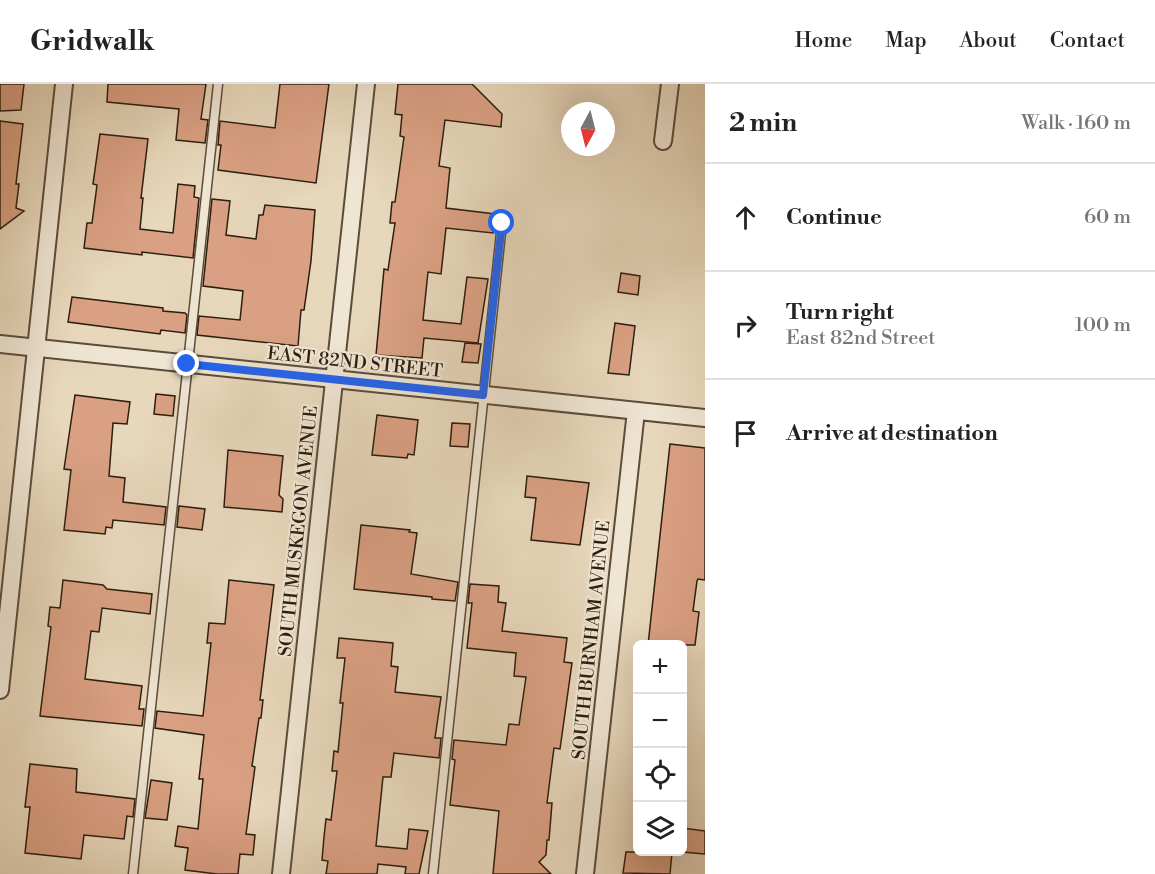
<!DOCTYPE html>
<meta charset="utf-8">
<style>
body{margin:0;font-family:"Libre Bodoni",serif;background:#f6f6f6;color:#222}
.controls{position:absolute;right:18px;bottom:18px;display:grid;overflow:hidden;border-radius:9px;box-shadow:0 6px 24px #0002}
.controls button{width:54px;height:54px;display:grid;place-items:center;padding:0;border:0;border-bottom:2px solid #e0e0e0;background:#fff;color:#222;font:30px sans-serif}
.compass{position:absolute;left:561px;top:18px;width:54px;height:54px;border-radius:50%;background:#fff;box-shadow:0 6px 24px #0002;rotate:187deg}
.stop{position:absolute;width:18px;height:18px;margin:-14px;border:4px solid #2563eb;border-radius:50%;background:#fff}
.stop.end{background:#2563eb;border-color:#fff;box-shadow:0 2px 6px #0008}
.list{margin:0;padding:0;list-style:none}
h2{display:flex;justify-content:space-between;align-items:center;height:78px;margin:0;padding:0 24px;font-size:26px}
h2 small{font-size:20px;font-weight:400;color:#767676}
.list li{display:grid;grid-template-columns:39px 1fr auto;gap:18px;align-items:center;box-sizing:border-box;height:108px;padding:0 24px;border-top:2px solid #e0e0e0}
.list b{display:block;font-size:22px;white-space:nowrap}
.list p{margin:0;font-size:20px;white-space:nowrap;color:#767676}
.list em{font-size:20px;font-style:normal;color:#767676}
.icon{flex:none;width:33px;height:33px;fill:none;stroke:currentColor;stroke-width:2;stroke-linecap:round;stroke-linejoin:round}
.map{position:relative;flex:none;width:705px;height:790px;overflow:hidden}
header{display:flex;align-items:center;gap:36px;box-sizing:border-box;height:84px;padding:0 30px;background:#fff;border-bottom:2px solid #e0e0e0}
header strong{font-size:28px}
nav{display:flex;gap:33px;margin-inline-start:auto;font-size:21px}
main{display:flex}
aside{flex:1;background:#fff}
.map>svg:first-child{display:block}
.building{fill:#daa083;stroke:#2c1e0f;stroke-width:1.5}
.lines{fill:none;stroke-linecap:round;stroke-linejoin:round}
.lane-casing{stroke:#5b4c3a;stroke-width:11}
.street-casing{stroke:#5b4c3a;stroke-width:20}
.lane{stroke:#efe5d3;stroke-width:8}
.street{stroke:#efe5d3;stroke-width:16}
.route{stroke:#2563eb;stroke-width:8}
.labels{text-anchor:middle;stroke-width:4.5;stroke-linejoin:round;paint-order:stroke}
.street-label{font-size:18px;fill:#2c1e0f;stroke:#efe5d3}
</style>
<header>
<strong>Gridwalk</strong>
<nav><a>Home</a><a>Map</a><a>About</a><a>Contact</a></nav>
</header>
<main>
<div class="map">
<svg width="705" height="790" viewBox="0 0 705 790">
<rect width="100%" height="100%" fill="#e7d7bb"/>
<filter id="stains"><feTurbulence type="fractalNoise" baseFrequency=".00333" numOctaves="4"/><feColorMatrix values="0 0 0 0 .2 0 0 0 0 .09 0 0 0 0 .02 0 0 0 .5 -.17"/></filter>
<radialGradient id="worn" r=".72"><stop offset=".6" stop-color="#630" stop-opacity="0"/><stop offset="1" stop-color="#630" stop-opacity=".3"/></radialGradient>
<g class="building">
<path d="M0,0H24L21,26L0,27Z"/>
<path d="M108,0H206L201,35L208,36L205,59L176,56L179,25L107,18Z"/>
<path d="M280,0H329L316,99L218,86L221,61H218L220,37L275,44Z"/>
<path d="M398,0H472L502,30L501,43L445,36L439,82L450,84L446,124L495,130L493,149L446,144L441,190L428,188L423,236L461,240L467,193L488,195L478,259L424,254L422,274L376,271L384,185L388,186L395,139H390L392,118H395L404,53L400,52L402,31L395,30Z"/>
<path d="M0,37L23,40L16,100H19L16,124L24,127L0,145Z"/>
<path d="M100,50L148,55L141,114H143L140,145L173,149L178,100L195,102L194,113L199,114L193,174L142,168V171L84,164L87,139H92L97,101L93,100Z"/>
<path d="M212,115L230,117L226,151L256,155L259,131H263L265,121L315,126L311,177L304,226H301L298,262L197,251L199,232L240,236L243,207L203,202Z"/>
<path d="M621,189L640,192L638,211L618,208Z"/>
<path d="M72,213L163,224V227L185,229L187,231L185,249L161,246L160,250L68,238Z"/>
<path d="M615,239L635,242L629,291L608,289Z"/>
<path d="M465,259L481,260L478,279L462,278Z"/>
<path d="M156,310L175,312L173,332L154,330Z"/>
<path d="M75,311L130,318L127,340L113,339L109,392L125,394L123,418L166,423L164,441L113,436L112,444L106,443L105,450L64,446L71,386L64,385Z"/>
<path d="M377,331L418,336L414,371L408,370L407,374L372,371Z"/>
<path d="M452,339L470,340L468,363L450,362Z"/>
<path d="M670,360L705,364V496L698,495L697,497L693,527L699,528L695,561H648Z"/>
<path d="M228,366L283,372L279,411L283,415L282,428L224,423Z"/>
<path d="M527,392L589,399L580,461L531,456L536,414L525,413Z"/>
<path d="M179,422L205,425L202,446L177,443Z"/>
<path d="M361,441L410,446L409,448L417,449L411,490L458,498L455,517L432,515V513L354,505Z"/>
<path d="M63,496L103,501L107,505L152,510L150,530L102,524L99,548L91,547L85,595L142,602L139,625H144L142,642L40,632L51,543L48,542L50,523L60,524Z"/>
<path d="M229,496L274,501L260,616H263L261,634H259L252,682L255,683L246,750L255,751L253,771L240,770L238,790H217L185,786L188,764L175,762L178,742L198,745L203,695H199L204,651L155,644L157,627L203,632L211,559H207L209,539L225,540Z"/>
<path d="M470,500L499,502L498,518L506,519L502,547L567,554L564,578L572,579L560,665L554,664L551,687L547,719H552L549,756H547L546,771L539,778L551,790H493L499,727L450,721L455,676L452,675L454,656L506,661L509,640L519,641L526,593L514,592L516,569L467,564L472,519H468Z"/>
<path d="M339,554L393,559L391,582L398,583L395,608L441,613L435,654H441L439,674L394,669L391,693H383L376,762L407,765L409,745L428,747L419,790H405L406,783L378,780L377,790H326L328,777L322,776L324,753L326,735L331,736L337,687H332L334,667L338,668L343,619H340L345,574H337Z"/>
<path d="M30,680L77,685L76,708L135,715L133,733L127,732L124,755L84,751L81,775L25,769L30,723H25Z"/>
<path d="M151,696L172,699L167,736L145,734Z"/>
<path d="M682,744L705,747V770L682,768Z"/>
<path d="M626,768H672L670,790L623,789Z"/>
</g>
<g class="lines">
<defs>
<g id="lane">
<path d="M133,790L218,0"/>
<path d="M433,790L502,139"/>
</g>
<g id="street">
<path d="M663,57L670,0"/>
<path d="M0,260L705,334"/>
<path d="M0,606L64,0"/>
<path d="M281,790L366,0"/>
<path d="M585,790L636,327"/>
</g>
</defs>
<use href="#lane" class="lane-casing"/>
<use href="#street" class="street-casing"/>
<use href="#lane" class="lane"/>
<use href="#street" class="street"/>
</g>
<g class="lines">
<path class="route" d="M187,280L483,311L502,139"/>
</g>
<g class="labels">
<g class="street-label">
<text transform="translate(355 278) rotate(6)" y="6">EAST 82ND STREET</text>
<text transform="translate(298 447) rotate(-84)" y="6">SOUTH MUSKEGON AVENUE</text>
<text transform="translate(591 556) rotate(-84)" y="6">SOUTH BURNHAM AVENUE</text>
</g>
</g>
<rect width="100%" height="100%" filter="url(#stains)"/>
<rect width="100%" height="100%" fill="url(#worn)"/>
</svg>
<div class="controls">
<button>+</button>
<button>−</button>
<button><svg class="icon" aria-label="locate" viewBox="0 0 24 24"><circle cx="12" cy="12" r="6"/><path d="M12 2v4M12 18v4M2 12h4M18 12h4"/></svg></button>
<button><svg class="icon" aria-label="layers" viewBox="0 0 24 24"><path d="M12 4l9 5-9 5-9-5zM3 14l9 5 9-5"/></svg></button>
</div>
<svg class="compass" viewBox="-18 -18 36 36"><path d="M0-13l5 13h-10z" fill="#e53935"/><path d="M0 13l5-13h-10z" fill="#767676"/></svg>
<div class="stop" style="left:502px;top:139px"></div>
<div class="stop end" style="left:187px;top:280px"></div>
</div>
<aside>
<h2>2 min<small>Walk · 160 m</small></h2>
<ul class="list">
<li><svg class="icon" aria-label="ahead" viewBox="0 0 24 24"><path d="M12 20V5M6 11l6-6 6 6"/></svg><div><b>Continue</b></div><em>60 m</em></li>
<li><svg class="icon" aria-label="right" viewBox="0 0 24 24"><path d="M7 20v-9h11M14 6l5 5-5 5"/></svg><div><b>Turn right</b><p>East 82nd Street</p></div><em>100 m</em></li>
<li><svg class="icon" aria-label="arrive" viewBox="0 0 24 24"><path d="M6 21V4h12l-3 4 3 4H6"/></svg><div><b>Arrive at destination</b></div></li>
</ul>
</aside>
</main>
